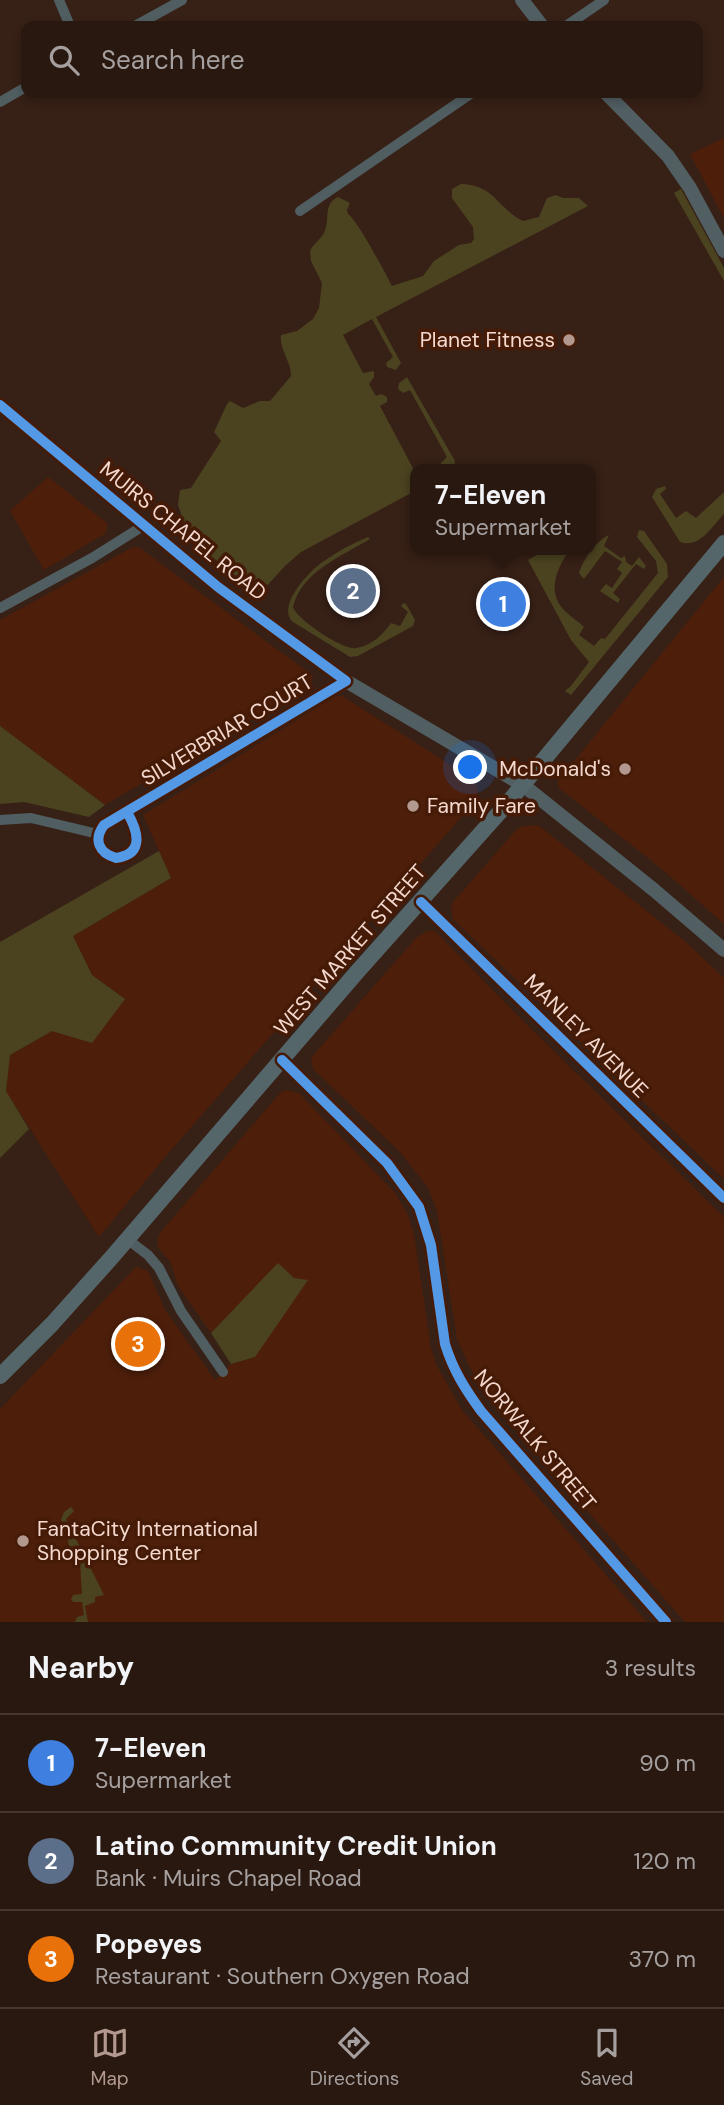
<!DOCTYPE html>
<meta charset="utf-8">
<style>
body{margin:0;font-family:"DM Sans",sans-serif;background:#312119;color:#f1f3f6}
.you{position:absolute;left:471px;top:768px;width:24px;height:24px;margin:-18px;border:5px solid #fff;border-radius:50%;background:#1a73e8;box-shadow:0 0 0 10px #1a73e833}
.badge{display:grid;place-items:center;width:46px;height:46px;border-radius:50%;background:#b2988e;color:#fff;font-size:23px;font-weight:700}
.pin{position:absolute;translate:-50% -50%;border:4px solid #fff;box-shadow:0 2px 7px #0006}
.popup{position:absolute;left:410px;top:464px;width:186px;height:91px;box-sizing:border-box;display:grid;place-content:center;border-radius:14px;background:#291810;filter:drop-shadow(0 2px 5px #0005);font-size:23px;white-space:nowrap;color:#a5a09f}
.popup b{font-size:26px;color:#f1f3f6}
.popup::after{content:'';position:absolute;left:50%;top:100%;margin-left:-14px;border:14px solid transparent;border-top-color:#291810}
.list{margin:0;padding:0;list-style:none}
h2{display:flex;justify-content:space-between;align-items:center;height:91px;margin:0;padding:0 28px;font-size:30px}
h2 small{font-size:23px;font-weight:400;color:#a5a09f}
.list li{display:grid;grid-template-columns:46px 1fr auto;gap:21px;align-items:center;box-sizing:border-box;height:98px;padding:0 28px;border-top:2px solid #453730}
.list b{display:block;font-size:26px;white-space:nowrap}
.list p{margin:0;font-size:23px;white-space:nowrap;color:#a5a09f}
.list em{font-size:23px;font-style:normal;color:#a5a09f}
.icon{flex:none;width:38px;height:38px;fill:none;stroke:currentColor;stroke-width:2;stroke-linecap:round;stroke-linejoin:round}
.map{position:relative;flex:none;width:724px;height:1622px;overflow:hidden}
.search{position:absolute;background:#291810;box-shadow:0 4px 10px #0003;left:21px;right:21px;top:21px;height:77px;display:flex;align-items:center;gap:18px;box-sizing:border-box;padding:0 24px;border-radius:14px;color:#a5a09f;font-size:26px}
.sheet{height:385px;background:#291810}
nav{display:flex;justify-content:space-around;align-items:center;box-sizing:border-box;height:98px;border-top:2px solid #453730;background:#291810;font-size:19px;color:#a5a09f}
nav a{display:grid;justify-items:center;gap:4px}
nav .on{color:#b2988e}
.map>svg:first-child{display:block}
.built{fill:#4d1f0a}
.green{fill:#4b4320}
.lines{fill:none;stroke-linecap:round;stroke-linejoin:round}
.street{stroke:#505e62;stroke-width:10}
.secondary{stroke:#515e62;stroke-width:14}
.primary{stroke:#55666a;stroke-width:16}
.cycleway-casing{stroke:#451b08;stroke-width:15}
.cycleway{stroke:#5399e6;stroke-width:10}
.poi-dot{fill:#b2988e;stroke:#451b08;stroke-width:2.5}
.labels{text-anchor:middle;stroke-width:7;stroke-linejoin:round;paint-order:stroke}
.poi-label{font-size:21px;fill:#f5d9ce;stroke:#451b08;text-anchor:end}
.street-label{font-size:21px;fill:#f5d9ce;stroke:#451b08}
</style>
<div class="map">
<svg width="724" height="1622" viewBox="0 0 724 1622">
<rect width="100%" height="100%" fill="#372016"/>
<g class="built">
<path d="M724,138V218L690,154Z"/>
<path d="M48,477L107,523L106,533L44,570L10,511Z"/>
<path d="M133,547L140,548L313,676L311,684L105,805L0,726V620Z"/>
<path d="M724,577V924L663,870L559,788L558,781Z"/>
<path d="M336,696H342L474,780L478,790L476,800L166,1156L99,1237L6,1091L10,1055L52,1031L125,999L92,975L73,936L171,878L143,815Z"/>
<path d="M538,825L687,943L724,978V1179L453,919L451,909L453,902L517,829L523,826Z"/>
<path d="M427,931H435L520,1018L724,1217V1622H685L499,1410L475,1378L457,1340L437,1211L428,1188L400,1152L313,1069L311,1058L416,938Z"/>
<path d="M286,1090L299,1093L396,1194L408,1215L414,1234L431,1348L437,1366L462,1410L647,1622H0V1409L136,1267L148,1271L165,1310L215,1380L231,1364L255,1357L294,1278L278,1264L211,1333L178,1286L171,1263L158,1247V1239L159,1234L281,1092Z"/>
</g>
<g class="green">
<path d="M461,184C495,185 497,208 523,221L539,217L547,198L556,195L563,198H579L588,206L376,317L401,363L396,370L387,367L386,363L393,357L372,319L343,335L363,373L374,371V377L369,384L376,396L381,394L387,397V402L380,406L415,472V491L301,552L285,566L262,591L252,589L180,531L178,524L181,513L178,505L180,490L191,488L221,441L214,432L227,404L230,401L243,408L260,401H270L291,376C291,361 279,349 281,335L297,331L313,319L319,308L322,283L311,261L310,251C313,244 321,239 324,233C331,219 322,205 338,197L350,203L347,210L348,214C356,218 386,274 392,286L423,276L434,261L459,245L471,243L474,239L473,227L452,198V189Z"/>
<path d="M681,189L724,268V281L674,193Z"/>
<path d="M407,377L455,461L454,469L442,468L440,464L447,457L410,390L403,393L398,389L399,383Z"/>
<path d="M665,486L666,489L660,494L676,518L686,511L696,518L724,492V514C712,526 700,549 680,542L652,497L656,489Z"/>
<path d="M639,530L644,531L667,564L668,577L571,695L565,691L571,686L589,662L571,640L528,560L545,550H570C556,568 546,594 566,612C572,618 578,621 584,627L579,635L594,646L601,638L605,639L658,573L656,561L637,537Z"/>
<path d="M609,535L604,546L621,558L625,556L626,562L632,566L639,557L646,566L644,569L636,564L613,593L620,599L618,603L600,591L606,584L612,588L622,573L617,569L622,562L605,551L584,579L579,573C583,560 596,541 609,535Z"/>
<path d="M368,537L370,539C342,556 301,572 293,607C296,619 344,651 356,648C372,646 383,634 391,623L400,626L408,612L401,606L403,603L406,604L415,620L413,626L358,656L350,657L293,622C276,606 310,570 324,561C338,551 353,543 368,537Z"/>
<path d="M0,726L105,805L89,817L24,802L0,804Z"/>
<path d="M159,851L171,878L73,936L92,975L125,999L92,1043L52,1031L10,1055L6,1091L29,1129L0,1158V942Z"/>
<path d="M278,1263L294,1278L308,1280L255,1357L231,1364L211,1333Z"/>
<path d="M71,1507L74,1511L66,1519L104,1595L95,1597V1602L85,1606L88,1622H75L77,1617L84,1615L82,1602H74L71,1600L73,1595L82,1594L80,1561L71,1560L67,1533L61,1520L64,1512Z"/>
</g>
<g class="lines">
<g class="street">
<path d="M59,0L70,26"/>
<path d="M135,26L182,0"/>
<path d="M566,26L604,0"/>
<path d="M0,102L26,87"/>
<path d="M300,211L472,93"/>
<path d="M0,608L92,558L143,526"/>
<path d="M127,812C138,831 145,854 116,858C99,853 93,840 104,825L346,681"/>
<path d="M0,820L31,818L98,834"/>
<path d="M421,902L724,1198"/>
<path d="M127,1239L148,1255L159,1268L181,1311L223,1372"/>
</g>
<g class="secondary">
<path d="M522,0L542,26"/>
<path d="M606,93L668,156L690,188L724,251"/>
<path d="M0,405L218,587L346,681L523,785L654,890L724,950"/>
<path d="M282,1060L387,1163L419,1207L431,1245L445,1344C453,1370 465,1389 481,1411L666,1622"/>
</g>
<path class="primary" d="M0,1376L52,1324L112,1257L357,972L506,805L724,543"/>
<defs>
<g id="cycleway">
<path d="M0,405L218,587L346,681L104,825C93,840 99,853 116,858C145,854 138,831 127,812"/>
<path d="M421,902L724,1198"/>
<path d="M282,1060L387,1163L419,1207L431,1245L445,1344C453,1370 465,1389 481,1411L666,1622"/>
</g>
</defs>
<use href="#cycleway" class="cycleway-casing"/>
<use href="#cycleway" class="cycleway"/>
</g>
<g class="poi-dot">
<circle cx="569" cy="340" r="7"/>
<circle cx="625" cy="769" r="7"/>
<circle cx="413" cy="806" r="7"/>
<circle cx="23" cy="1541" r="7"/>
</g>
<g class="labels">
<g class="poi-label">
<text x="555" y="347">Planet Fitness</text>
<text x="611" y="776">McDonald's</text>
<text x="427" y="813" text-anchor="start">Family Fare</text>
<text x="37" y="1536" text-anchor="start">FantaCity International<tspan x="37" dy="24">Shopping Center</tspan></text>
</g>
<g class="street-label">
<text transform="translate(183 531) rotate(39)" y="7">MUIRS CHAPEL ROAD</text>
<text transform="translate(227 730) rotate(-31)" y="7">SILVERBRIAR COURT</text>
<text transform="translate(350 950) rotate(-49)" y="7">WEST MARKET STREET</text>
<text transform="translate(586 1036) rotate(45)" y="7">MANLEY AVENUE</text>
<text transform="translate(535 1440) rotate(50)" y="7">NORWALK STREET</text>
</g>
</g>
</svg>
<div class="you"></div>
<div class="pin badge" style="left:503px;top:604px;background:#3f7fe0">1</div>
<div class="popup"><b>7-Eleven</b>Supermarket</div>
<div class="pin badge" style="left:353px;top:591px;background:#5c6f8a">2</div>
<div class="pin badge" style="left:138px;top:1344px;background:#e8710a">3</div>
<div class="search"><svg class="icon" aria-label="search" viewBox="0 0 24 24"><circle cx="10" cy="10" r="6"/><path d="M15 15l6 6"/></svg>Search here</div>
</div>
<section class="sheet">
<h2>Nearby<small>3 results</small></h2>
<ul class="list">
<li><span class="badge" style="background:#3f7fe0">1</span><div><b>7-Eleven</b><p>Supermarket</p></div><em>90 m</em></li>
<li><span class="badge" style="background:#5c6f8a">2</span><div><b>Latino Community Credit Union</b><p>Bank · Muirs Chapel Road</p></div><em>120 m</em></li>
<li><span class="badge" style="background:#e8710a">3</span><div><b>Popeyes</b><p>Restaurant · Southern Oxygen Road</p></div><em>370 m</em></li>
</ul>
</section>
<nav>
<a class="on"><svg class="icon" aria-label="map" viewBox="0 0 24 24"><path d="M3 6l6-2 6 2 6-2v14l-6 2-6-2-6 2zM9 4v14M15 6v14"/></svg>Map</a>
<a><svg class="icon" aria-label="directions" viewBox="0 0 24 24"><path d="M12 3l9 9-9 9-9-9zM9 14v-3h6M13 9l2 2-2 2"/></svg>Directions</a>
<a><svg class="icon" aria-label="saved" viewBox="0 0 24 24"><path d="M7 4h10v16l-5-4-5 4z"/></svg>Saved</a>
</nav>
